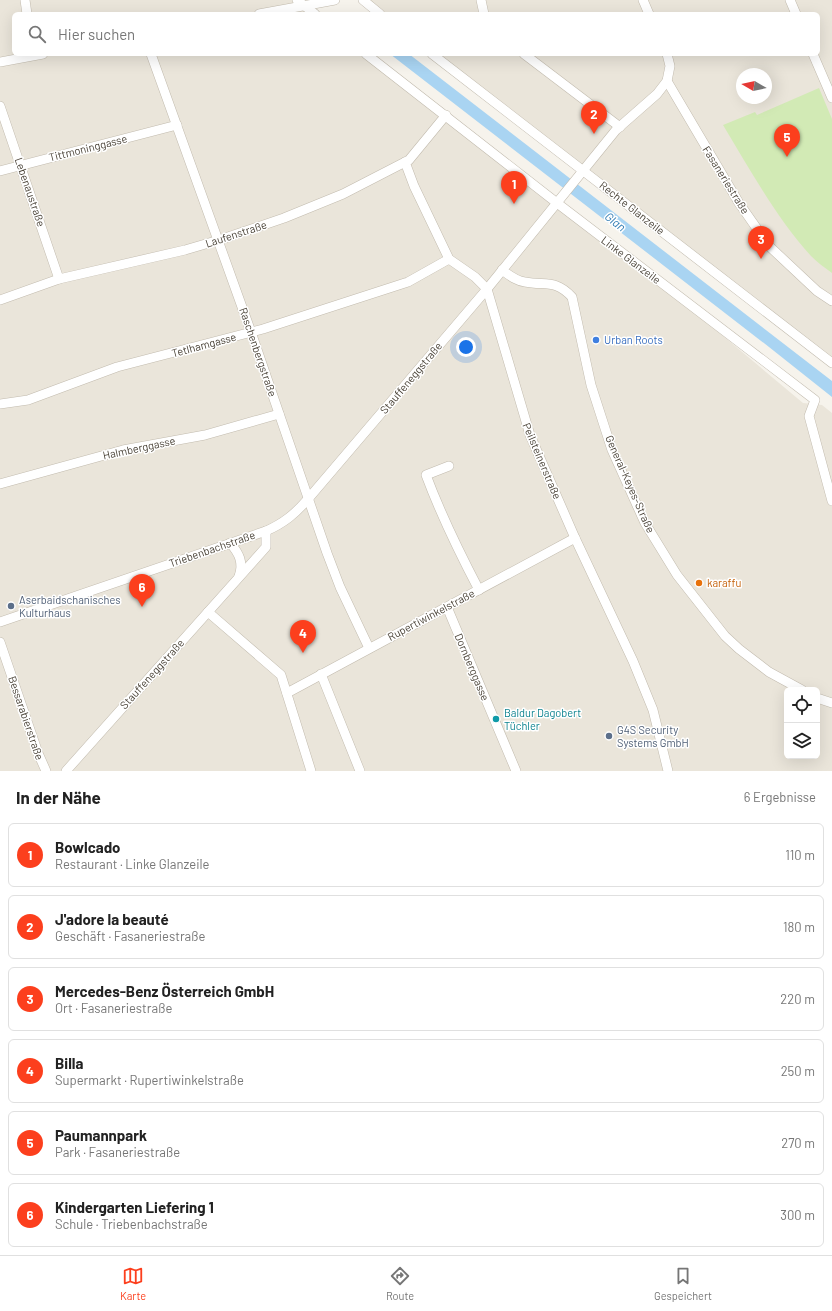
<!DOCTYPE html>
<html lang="de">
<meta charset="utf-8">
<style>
body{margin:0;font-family:Barlow,sans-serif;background:#f2f2f2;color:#222}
.controls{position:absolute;right:12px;bottom:12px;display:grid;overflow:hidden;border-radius:6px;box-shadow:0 4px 16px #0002}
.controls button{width:36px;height:36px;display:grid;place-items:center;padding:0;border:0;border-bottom:1px solid #e0e0e0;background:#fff;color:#222;font:20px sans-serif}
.compass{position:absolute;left:736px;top:68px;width:36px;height:36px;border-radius:50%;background:#fff;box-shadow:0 4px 16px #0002;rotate:279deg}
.you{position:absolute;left:466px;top:347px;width:14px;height:14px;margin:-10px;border:3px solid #fff;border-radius:50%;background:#1a73e8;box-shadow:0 0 0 6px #1a73e833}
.badge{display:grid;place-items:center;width:26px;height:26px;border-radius:50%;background:#fc3f1d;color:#fff;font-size:13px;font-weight:700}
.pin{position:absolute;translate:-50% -33px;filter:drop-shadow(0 1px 2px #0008)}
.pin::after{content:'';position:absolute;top:21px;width:14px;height:12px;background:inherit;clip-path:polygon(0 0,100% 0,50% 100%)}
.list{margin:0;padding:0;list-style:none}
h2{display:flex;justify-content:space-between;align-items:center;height:52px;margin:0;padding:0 16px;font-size:17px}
h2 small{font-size:13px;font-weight:400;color:#767676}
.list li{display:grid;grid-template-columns:26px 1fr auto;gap:12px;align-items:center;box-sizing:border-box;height:64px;margin:0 8px 8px;padding:0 8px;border:1px solid #e0e0e0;border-radius:6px}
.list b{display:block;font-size:15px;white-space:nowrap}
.list p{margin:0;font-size:13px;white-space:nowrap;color:#767676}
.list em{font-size:13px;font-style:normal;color:#767676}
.icon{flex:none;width:22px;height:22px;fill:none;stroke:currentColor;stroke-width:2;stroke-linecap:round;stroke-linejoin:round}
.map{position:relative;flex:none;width:832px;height:771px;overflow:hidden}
.search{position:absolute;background:#fff;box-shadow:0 4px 16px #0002;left:12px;right:12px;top:12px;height:44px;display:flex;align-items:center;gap:10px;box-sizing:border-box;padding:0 14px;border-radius:6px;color:#767676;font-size:15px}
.sheet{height:484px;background:#fff}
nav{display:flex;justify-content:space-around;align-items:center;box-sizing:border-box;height:56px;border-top:1px solid #e0e0e0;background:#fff;font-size:11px;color:#767676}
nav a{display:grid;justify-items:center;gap:2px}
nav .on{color:#fc3f1d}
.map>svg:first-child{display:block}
.residential{fill:#eae5da;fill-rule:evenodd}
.green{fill:#d2eab5}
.water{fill:#a9d4f2}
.pier{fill:#f6f3ec}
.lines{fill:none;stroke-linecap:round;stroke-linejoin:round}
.minor-casing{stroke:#c2bbae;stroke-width:10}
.minor{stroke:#fff;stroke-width:9}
.shop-dot{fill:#3f7fe0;stroke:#fff;stroke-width:1.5}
.food-dot{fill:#e8710a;stroke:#fff;stroke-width:1.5}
.service-dot{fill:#5c6f8a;stroke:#fff;stroke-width:1.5}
.culture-dot{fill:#0f9aa8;stroke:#fff;stroke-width:1.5}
.labels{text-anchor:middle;stroke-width:3;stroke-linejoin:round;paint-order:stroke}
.street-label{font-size:11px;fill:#4b4439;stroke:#fff}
.shop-label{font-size:11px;fill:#366cbe;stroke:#fff;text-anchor:start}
.food-label{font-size:11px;fill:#c56008;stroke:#fff;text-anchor:start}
.service-label{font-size:11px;fill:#4e5e75;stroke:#fff;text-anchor:start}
.culture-label{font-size:11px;fill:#0d838f;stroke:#fff;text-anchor:start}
.water-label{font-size:12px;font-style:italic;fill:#2e7ab2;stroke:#fff}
</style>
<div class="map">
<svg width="832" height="771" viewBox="0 0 832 771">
<rect width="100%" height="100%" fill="#f6f3ec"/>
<g class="residential">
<path d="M0,0H305L323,14H14V54H374L568,206L803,403L822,405L832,413V771H0ZM787,690H817V756H787Z"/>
<path d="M368,0H832V360L437,54H818V14H386ZM742,74H766V98H742Z"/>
</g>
<path class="green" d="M819,88L832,119V273C825,268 817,262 811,256C777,219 749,168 723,125L755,112L757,115Z"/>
<path class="water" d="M390,54H409L832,381V397L769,347Z"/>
<path class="pier" d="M318,0H342L353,8L332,12Z"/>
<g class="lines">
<defs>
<g id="minor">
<path d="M25,0L27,14"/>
<path d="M297,0L315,14"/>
<path d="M363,0L380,14"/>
<path d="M481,0L484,14"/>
<path d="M643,0L649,14"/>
<path d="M790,0L796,14"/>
<path d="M259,14L335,0"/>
<path d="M151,54L251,332L327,553L340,587L369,648"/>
<path d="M366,54L557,203L815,400L809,416L832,501"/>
<path d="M432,54L832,363"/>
<path d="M524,54L620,127"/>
<path d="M813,54L832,98"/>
<path d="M0,62L43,54"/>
<path d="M667,81L739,203L769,246L817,291L832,301"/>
<path d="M0,106L59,279"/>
<path d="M405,162L414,186L449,259L475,277L487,289L530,435L575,538L633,661L653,710L668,771"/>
<path d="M0,171L177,125"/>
<path d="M502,270C509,275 516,281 525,282C546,286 555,279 572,297L591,385L612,450L645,523L677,575L725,636L739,649L769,672L802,690"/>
<path d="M0,300L59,279L185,250L219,240L284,218L343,194L409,160L446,115"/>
<path d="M0,404L28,400L117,367L263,329L408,282L449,259"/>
<path d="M449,466L426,475C441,515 459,552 479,590"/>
<path d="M0,484L123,450L205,435L279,414"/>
<path d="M230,543C239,553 244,563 239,576"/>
<path d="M447,607L516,771"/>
<path d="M208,612L281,675L311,771"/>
<path d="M0,622L266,531C284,523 295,514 308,499L487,289L616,130L657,94L667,81L670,66L667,54"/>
<path d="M0,642L38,753L46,771"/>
<path d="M321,674L360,771"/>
<path d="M287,693L575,538"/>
<path d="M817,698L832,703"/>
<path d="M66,771L266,547V531"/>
</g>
</defs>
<use href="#minor" class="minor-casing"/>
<use href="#minor" class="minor"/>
</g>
<circle class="shop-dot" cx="596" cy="340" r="4"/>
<circle class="food-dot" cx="699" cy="583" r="4"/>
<g class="service-dot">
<circle cx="11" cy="606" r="4"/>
<circle cx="609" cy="736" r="4"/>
</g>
<circle class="culture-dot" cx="496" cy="719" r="4"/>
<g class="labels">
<g class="street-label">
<text transform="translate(88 148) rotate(-14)" y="4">Tittmoninggasse</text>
<text transform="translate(726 180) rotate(58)" y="4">Fasaneriestraße</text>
<text transform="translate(30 192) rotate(71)" y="4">Lebenaustraße</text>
<text transform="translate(632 208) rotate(38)" y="4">Rechte Glanzeile</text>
<text transform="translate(236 234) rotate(-18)" y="4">Laufenstraße</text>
<text transform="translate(631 260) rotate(37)" y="4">Linke Glanzeile</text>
<text transform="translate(204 345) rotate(-15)" y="4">Tetlhamgasse</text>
<text transform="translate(258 352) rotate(71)" y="4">Raschenbergstraße</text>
<text transform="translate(411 378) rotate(-50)" y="4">Stauffeneggstraße</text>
<text transform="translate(139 448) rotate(-12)" y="4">Halmberggasse</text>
<text transform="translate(542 461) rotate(67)" y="4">Peilsteinerstraße</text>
<text transform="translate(630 484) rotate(66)" y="4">General-Keyes-Straße</text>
<text transform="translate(212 549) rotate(-19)" y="4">Triebenbachstraße</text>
<text transform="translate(431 615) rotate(-28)" y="4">Rupertiwinkelstraße</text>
<text transform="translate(472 667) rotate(67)" y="4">Dornberggasse</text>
<text transform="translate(152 674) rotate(-48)" y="4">Stauffeneggstraße</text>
<text transform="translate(26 718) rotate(71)" y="4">Bessarabierstraße</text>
</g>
<g class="shop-label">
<text x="604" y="344">Urban Roots</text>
</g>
<g class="food-label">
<text x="707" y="587">karaffu</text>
</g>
<g class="service-label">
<text x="19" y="604">Aserbaidschanisches<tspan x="19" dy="13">Kulturhaus</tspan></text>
<text x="617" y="734">G4S Security<tspan x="617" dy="13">Systems GmbH</tspan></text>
</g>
<g class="culture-label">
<text x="504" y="717">Baldur Dagobert<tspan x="504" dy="13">Tüchler</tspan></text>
</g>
<g class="water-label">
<text transform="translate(615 222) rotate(38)" y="4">Glan</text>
</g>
</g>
</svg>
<div class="controls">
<button><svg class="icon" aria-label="locate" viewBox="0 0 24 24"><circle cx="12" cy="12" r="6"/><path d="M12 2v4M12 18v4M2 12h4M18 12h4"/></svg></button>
<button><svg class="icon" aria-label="layers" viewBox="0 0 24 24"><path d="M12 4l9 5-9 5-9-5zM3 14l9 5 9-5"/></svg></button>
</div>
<svg class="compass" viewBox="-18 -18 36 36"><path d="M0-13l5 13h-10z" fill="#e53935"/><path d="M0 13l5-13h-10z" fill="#767676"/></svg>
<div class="you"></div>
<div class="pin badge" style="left:514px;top:204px">1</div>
<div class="pin badge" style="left:594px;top:134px">2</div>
<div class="pin badge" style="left:761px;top:259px">3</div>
<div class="pin badge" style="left:303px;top:653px">4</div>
<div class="pin badge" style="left:787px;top:157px">5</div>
<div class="pin badge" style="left:142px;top:607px">6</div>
<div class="search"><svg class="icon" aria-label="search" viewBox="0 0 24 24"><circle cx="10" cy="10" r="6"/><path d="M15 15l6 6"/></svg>Hier suchen</div>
</div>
<section class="sheet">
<h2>In der Nähe<small>6 Ergebnisse</small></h2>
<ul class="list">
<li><span class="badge">1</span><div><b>Bowlcado</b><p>Restaurant · Linke Glanzeile</p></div><em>110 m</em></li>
<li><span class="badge">2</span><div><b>J'adore la beauté</b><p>Geschäft · Fasaneriestraße</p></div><em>180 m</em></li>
<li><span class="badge">3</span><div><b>Mercedes-Benz Österreich GmbH</b><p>Ort · Fasaneriestraße</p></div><em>220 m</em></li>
<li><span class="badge">4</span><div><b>Billa</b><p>Supermarkt · Rupertiwinkelstraße</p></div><em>250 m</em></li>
<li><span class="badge">5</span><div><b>Paumannpark</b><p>Park · Fasaneriestraße</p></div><em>270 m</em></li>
<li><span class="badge">6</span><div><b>Kindergarten Liefering 1</b><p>Schule · Triebenbachstraße</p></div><em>300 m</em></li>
</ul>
</section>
<nav>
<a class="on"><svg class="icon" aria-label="map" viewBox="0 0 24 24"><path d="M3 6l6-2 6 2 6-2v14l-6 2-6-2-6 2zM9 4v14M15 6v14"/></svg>Karte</a>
<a><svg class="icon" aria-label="directions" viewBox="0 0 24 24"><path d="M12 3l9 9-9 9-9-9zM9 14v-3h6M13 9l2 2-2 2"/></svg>Route</a>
<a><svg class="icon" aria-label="saved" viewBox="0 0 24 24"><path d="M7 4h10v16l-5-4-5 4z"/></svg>Gespeichert</a>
</nav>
